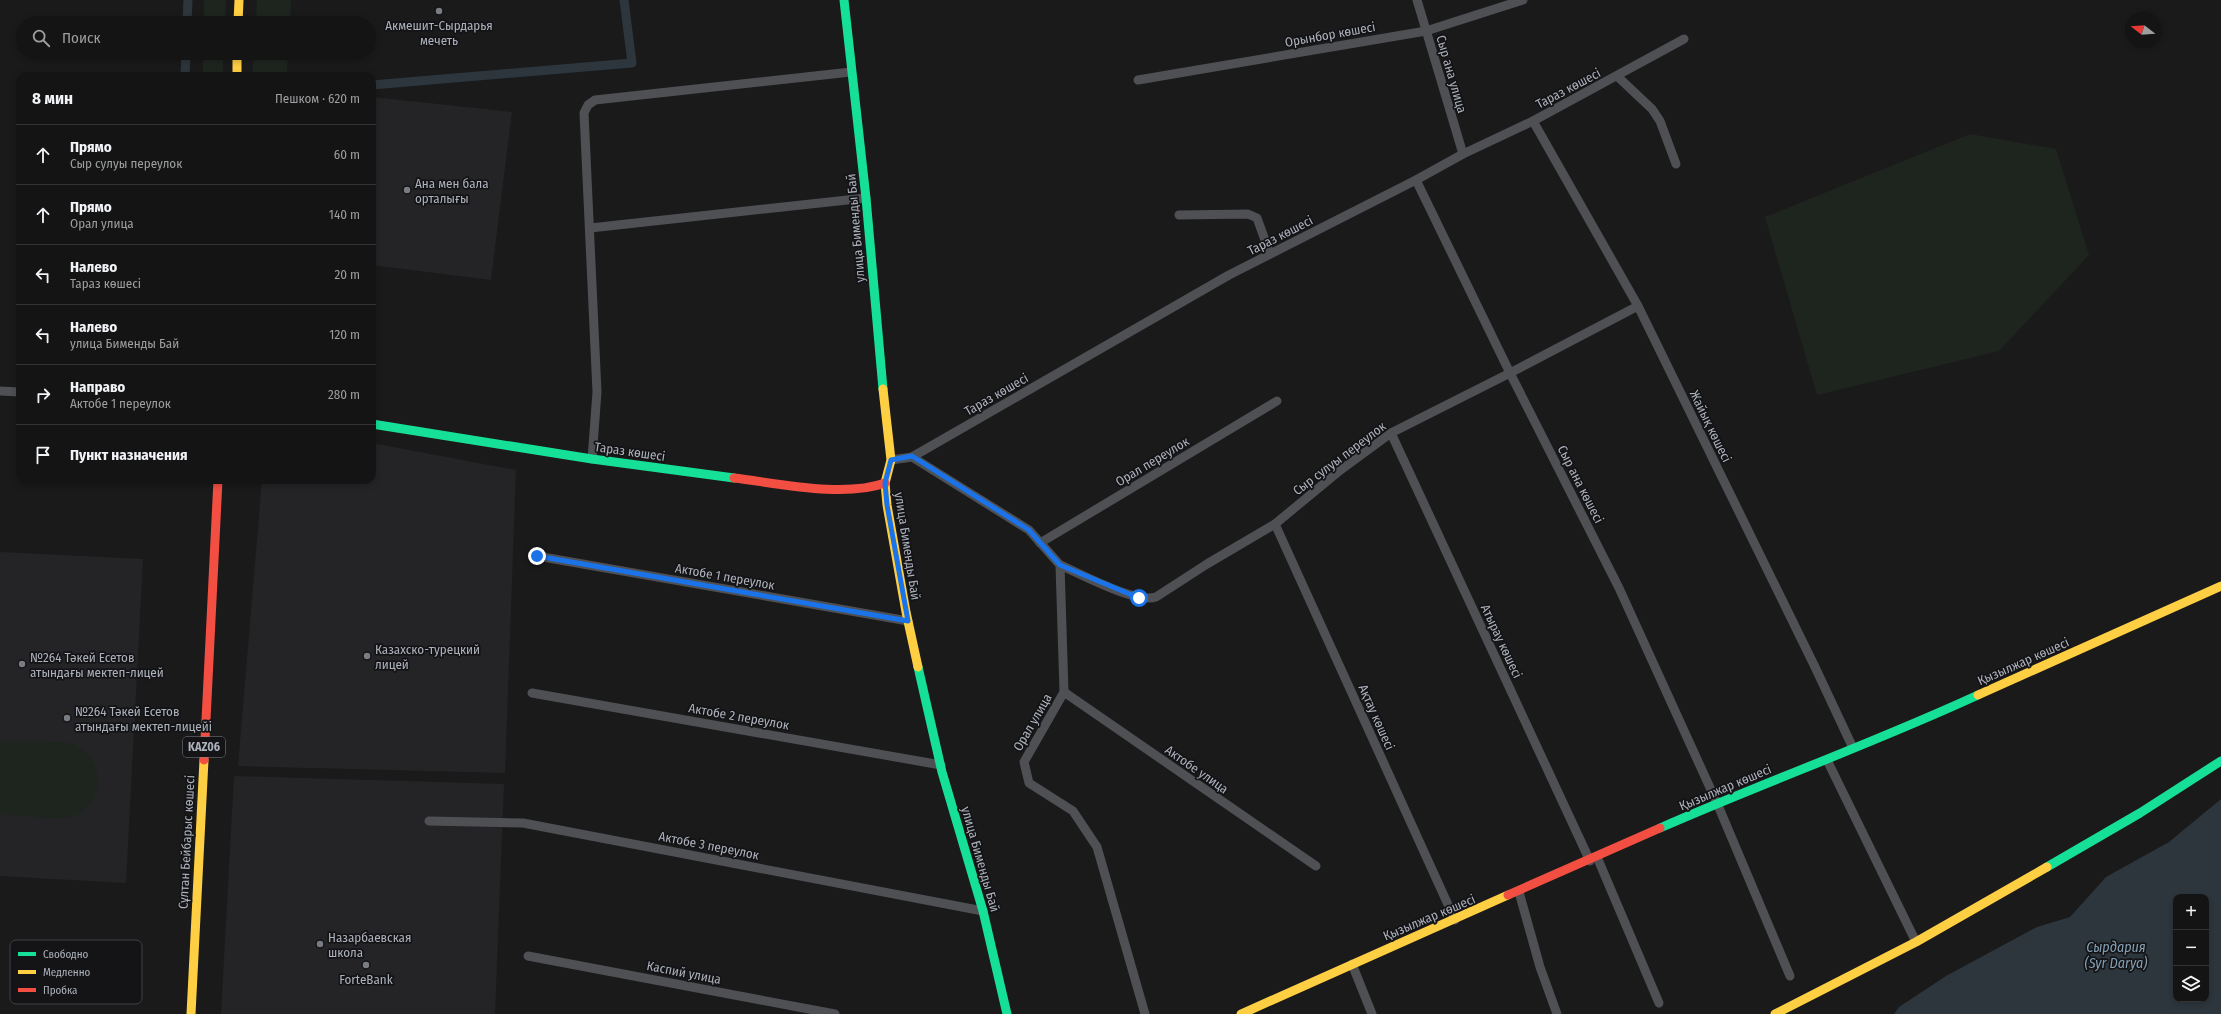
<!DOCTYPE html>
<html lang="ru">
<meta charset="utf-8">
<style>
body{margin:0;font-family:"Fira Sans Condensed",sans-serif;background:#212122;color:#f1f3f6}
.controls{position:absolute;right:12px;bottom:12px;display:grid;overflow:hidden;border-radius:8px;box-shadow:0 2px 6px #0003}
.controls button{width:36px;height:36px;display:grid;place-items:center;padding:0;border:0;border-bottom:1px solid #333334;background:#141414;color:#f1f3f6;font:20px sans-serif}
.compass{position:absolute;left:2125px;top:12px;width:36px;height:36px;border-radius:50%;background:#141414;box-shadow:0 2px 6px #0003;rotate:287deg}
.stop{position:absolute;width:12px;height:12px;margin:-9px;border:3px solid #1a73e8;border-radius:50%;background:#fff}
.stop.end{background:#1a73e8;border-color:#fff;box-shadow:0 1px 4px #0008}
.list{margin:0;padding:0;list-style:none}
h2{display:flex;justify-content:space-between;align-items:center;height:52px;margin:0;padding:0 16px;font-size:17px}
h2 small{font-size:13px;font-weight:400;color:#9d9ea0}
.list li{display:grid;grid-template-columns:26px 1fr auto;gap:12px;align-items:center;box-sizing:border-box;height:60px;padding:0 16px;border-top:1px solid #333334}
.list b{display:block;font-size:15px;white-space:nowrap}
.list p{margin:0;font-size:13px;white-space:nowrap;color:#9d9ea0}
.list em{font-size:13px;font-style:normal;color:#9d9ea0}
.icon{flex:none;width:22px;height:22px;fill:none;stroke:currentColor;stroke-width:2;stroke-linecap:round;stroke-linejoin:round}
.map{position:relative;flex:none;width:2221px;height:1014px;overflow:hidden}
.search{position:absolute;background:#141414;box-shadow:0 2px 6px #0003;left:16px;top:16px;width:360px;height:44px;display:flex;align-items:center;gap:10px;box-sizing:border-box;padding:0 14px;border-radius:22px;color:#9d9ea0;font-size:15px}
.panel{position:absolute;background:#141414;box-shadow:0 2px 6px #0003;left:16px;top:72px;width:360px;height:412px;border-radius:12px}
.map>svg:first-child{display:block}
.built{fill:#242427}
.green{fill:#1e251f}
.water{fill:#2d363d;fill-rule:evenodd}
.lines{fill:none;stroke-linecap:round;stroke-linejoin:round}
.canal{stroke:#2d363d;stroke-width:9}
.street{stroke:#4e5054;stroke-width:9}
.fast{stroke:#16e098;stroke-width:9}
.slow{stroke:#ffcf43;stroke-width:9}
.jam{stroke:#f24e42;stroke-width:9}
.route{stroke:#1a73e8;stroke-width:5}
.poi-dot{fill:#797c83;stroke:#141417;stroke-width:1.5}
.labels{text-anchor:middle;stroke-width:3.5;stroke-linejoin:round;paint-order:stroke}
.shield{fill:#141417;stroke:#7e828a;stroke-width:1}
.shield-label{font-size:12px;font-weight:bold;fill:#acb1bb}
.poi-label{font-size:13px;fill:#acb1bb;stroke:#141417;text-anchor:start}
.street-label{font-size:13px;fill:#acb1bb;stroke:#141417}
.water-label{font-size:14px;font-style:italic;fill:#84a1b5;stroke:#141417}
.key{fill:#141417;stroke:#424348;stroke-width:1}
.key-label{font-size:11px;fill:#acb1bb}
</style>
<div class="map">
<svg width="2221" height="1014" viewBox="0 0 2221 1014">
<rect width="100%" height="100%" fill="#1a1a1b"/>
<g class="built">
<path d="M372,97L512,112L491,280L372,265Z"/>
<path d="M372,443L516,470L505,773L238,766L262,480H372Z"/>
<path d="M0,552L143,559L126,883L0,876Z"/>
<path d="M234,776L504,784L495,1014H221Z"/>
</g>
<g class="green">
<path d="M204,0H226L225,23H204Z"/>
<path d="M257,0H291L290,23H256Z"/>
<rect x="203" y="53" width="20" height="23"/>
<path d="M254,53H288L287,76H252Z"/>
<path d="M1970,134L2056,149L2089,255L1999,351L1817,395L1765,217Z"/>
<path d="M0,741C14,741 63,740 73,744C107,759 107,806 70,817C60,820 13,815 0,814Z"/>
</g>
<path class="water" d="M2221,799V1014H1894L1899,1007L1946,976L2037,927L2070,917L2106,877L2169,842ZM2176,897H2206V999H2176Z"/>
<g class="lines">
<g class="canal">
<path d="M187,23L188,0"/>
<path d="M185,76L186,53"/>
<path d="M372,85L632,63L624,0"/>
</g>
<g class="street">
<path d="M1417,0L1463,154"/>
<path d="M1617,76L1652,109L1660,121L1676,164"/>
<path d="M1138,80L1426,31L1523,0"/>
<path d="M1533,121L1638,306L1815,667L1853,748"/>
<path d="M1416,180L1510,373L1619,588L1717,803L1790,976"/>
<path d="M1179,215L1248,214L1257,218L1270,254"/>
<path d="M590,228L866,198"/>
<path d="M0,391L20,392"/>
<path d="M1391,433L1590,861"/>
<path d="M912,457L1029,530L1060,565L1064,692L1024,762L1029,783L1073,811L1097,847L1145,1014"/>
<path d="M592,459L597,392L584,113L588,105L595,100L851,72"/>
<path d="M891,460L912,457L1229,275L1416,180L1463,154L1533,121L1684,39"/>
<path d="M1275,524L1455,920"/>
<path d="M1040,543L1277,401"/>
<path d="M537,556L908,621"/>
<path d="M1060,565C1081,574 1136,604 1156,597L1207,564L1275,524L1338,472L1391,433L1510,373L1638,306"/>
<path d="M1064,692L1316,866"/>
<path d="M532,693L941,765"/>
<path d="M1827,760L1916,942"/>
<path d="M429,821L523,823L983,911"/>
<path d="M1597,857L1659,1003"/>
<path d="M1519,892L1540,967L1557,1014"/>
<path d="M528,956L835,1014"/>
<path d="M1352,964L1372,1014"/>
</g>
<g class="fast">
<path d="M844,0L866,198L883,389"/>
<path d="M372,424L592,459L734,478"/>
<path d="M918,667L942,772L983,911L1007,1014"/>
<path d="M1660,828C1765,782 1874,743 1978,695"/>
<path d="M2047,867L2140,813L2221,761"/>
</g>
<g class="slow">
<path d="M238,23L239,0"/>
<path d="M237,53V76"/>
<path d="M883,389L891,460L885,483L887,505L906,612L918,667"/>
<path d="M1978,695L2221,586"/>
<path d="M191,1014L204,760"/>
<path d="M1241,1014L1508,895"/>
<path d="M1775,1014L1916,942L2047,867"/>
</g>
<g class="jam">
<path d="M734,478C777,483 844,498 885,483"/>
<path d="M204,760L218,480"/>
<path d="M1508,895L1660,828"/>
</g>
</g>
<g class="lines">
<path class="route" d="M537,556L908,621L887,505L885,483L891,460L912,456L1029,530L1060,565L1139,598"/>
</g>
<g class="poi-dot">
<circle cx="439" cy="11" r="4"/>
<circle cx="407" cy="190" r="4"/>
<circle cx="367" cy="656" r="4"/>
<circle cx="22" cy="664" r="4"/>
<circle cx="67" cy="718" r="4"/>
<circle cx="320" cy="944" r="4"/>
<circle cx="366" cy="965" r="4"/>
</g>
<g class="labels">
<rect class="shield" x="183" y="737" width="42" height="20" rx="3"/>
<g class="shield-label">
<text x="204" y="751">KAZ06</text>
</g>
<g class="poi-label">
<text x="439" y="30" text-anchor="middle">Акмешит-Сырдарья<tspan x="439" dy="15">мечеть</tspan></text>
<text x="415" y="188">Ана мен бала<tspan x="415" dy="15">орталығы</tspan></text>
<text x="375" y="654">Казахско-турецкий<tspan x="375" dy="15">лицей</tspan></text>
<text x="30" y="662">№264 Тәкей Есетов<tspan x="30" dy="15">атындағы мектеп-лицей</tspan></text>
<text x="75" y="716">№264 Тәкей Есетов<tspan x="75" dy="15">атындағы мектеп-лицейі</tspan></text>
<text x="328" y="942">Назарбаевская<tspan x="328" dy="15">школа</tspan></text>
<text x="366" y="984" text-anchor="middle">ForteBank</text>
</g>
<g class="street-label">
<text transform="translate(1330 34) rotate(-10)" y="5">Орынбор көшесі</text>
<text transform="translate(1452 74) rotate(74)" y="5">Сыр ана улица</text>
<text transform="translate(1568 88) rotate(-28)" y="5">Тараз көшесі</text>
<text transform="translate(855 228) rotate(-95)" y="5">улица Бименды Бай</text>
<text transform="translate(1280 235) rotate(-27)" y="5">Тараз көшесі</text>
<text transform="translate(996 394) rotate(-30)" y="5">Тараз көшесі</text>
<text transform="translate(1711 426) rotate(64)" y="5">Жайық көшесі</text>
<text transform="translate(630 451) rotate(8)" y="5">Тараз көшесі</text>
<text transform="translate(1339 458) rotate(-37)" y="5">Сыр сулуы переулок</text>
<text transform="translate(1152 461) rotate(-31)" y="5">Орал переулок</text>
<text transform="translate(1581 484) rotate(63)" y="5">Сыр ана көшесі</text>
<text transform="translate(908 546) rotate(81)" y="5">улица Бименды Бай</text>
<text transform="translate(725 576) rotate(10)" y="5">Актобе 1 переулок</text>
<text transform="translate(1502 641) rotate(65)" y="5">Атырау көшесі</text>
<text transform="translate(2023 661) rotate(-24)" y="5">Қызылжар көшесі</text>
<text transform="translate(739 716) rotate(10)" y="5">Актобе 2 переулок</text>
<text transform="translate(1377 717) rotate(66)" y="5">Ақтау көшесі</text>
<text transform="translate(1032 722) rotate(-60)" y="5">Орал улица</text>
<text transform="translate(1197 769) rotate(35)" y="5">Актобе улица</text>
<text transform="translate(1725 787) rotate(-23)" y="5">Қызылжар көшесі</text>
<text transform="translate(186 842) rotate(-87)" y="5">Сұлтан Бейбарыс көшесі</text>
<text transform="translate(709 845) rotate(11)" y="5">Актобе 3 переулок</text>
<text transform="translate(981 859) rotate(74)" y="5">улица Бименды Бай</text>
<text transform="translate(1429 917) rotate(-23)" y="5">Қызылжар көшесі</text>
<text transform="translate(684 972) rotate(11)" y="5">Каспий улица</text>
</g>
<g class="water-label">
<text x="2116" y="952">Сырдария<tspan x="2116" dy="16">(Syr Darya)</tspan></text>
</g>
</g>
<rect x="10" y="940" width="132" height="64" rx="6" class="key"/>
<rect x="18" y="952" width="18" height="4" fill="#16e098"/>
<rect x="18" y="970" width="18" height="4" fill="#ffcf43"/>
<rect x="18" y="988" width="18" height="4" fill="#f24e42"/>
<g class="key-label">
<text x="43" y="958">Свободно</text>
<text x="43" y="976">Медленно</text>
<text x="43" y="994">Пробка</text>
</g>
</svg>
<div class="controls">
<button>+</button>
<button>−</button>
<button><svg class="icon" aria-label="layers" viewBox="0 0 24 24"><path d="M12 4l9 5-9 5-9-5zM3 14l9 5 9-5"/></svg></button>
</div>
<svg class="compass" viewBox="-18 -18 36 36"><path d="M0-13l5 13h-10z" fill="#e53935"/><path d="M0 13l5-13h-10z" fill="#9d9ea0"/></svg>
<div class="stop" style="left:1139px;top:598px"></div>
<div class="stop end" style="left:537px;top:556px"></div>
<div class="search"><svg class="icon" aria-label="search" viewBox="0 0 24 24"><circle cx="10" cy="10" r="6"/><path d="M15 15l6 6"/></svg>Поиск</div>
<section class="panel">
<h2>8 мин<small>Пешком · 620 m</small></h2>
<ul class="list">
<li><svg class="icon" aria-label="ahead" viewBox="0 0 24 24"><path d="M12 20V5M6 11l6-6 6 6"/></svg><div><b>Прямо</b><p>Сыр сулуы переулок</p></div><em>60 m</em></li>
<li><svg class="icon" aria-label="ahead" viewBox="0 0 24 24"><path d="M12 20V5M6 11l6-6 6 6"/></svg><div><b>Прямо</b><p>Орал улица</p></div><em>140 m</em></li>
<li><svg class="icon" aria-label="left" viewBox="0 0 24 24"><path d="M17 20v-9H6M10 6l-5 5 5 5"/></svg><div><b>Налево</b><p>Тараз көшесі</p></div><em>20 m</em></li>
<li><svg class="icon" aria-label="left" viewBox="0 0 24 24"><path d="M17 20v-9H6M10 6l-5 5 5 5"/></svg><div><b>Налево</b><p>улица Бименды Бай</p></div><em>120 m</em></li>
<li><svg class="icon" aria-label="right" viewBox="0 0 24 24"><path d="M7 20v-9h11M14 6l5 5-5 5"/></svg><div><b>Направо</b><p>Актобе 1 переулок</p></div><em>280 m</em></li>
<li><svg class="icon" aria-label="arrive" viewBox="0 0 24 24"><path d="M6 21V4h12l-3 4 3 4H6"/></svg><div><b>Пункт назначения</b></div></li>
</ul>
</section>
</div>
